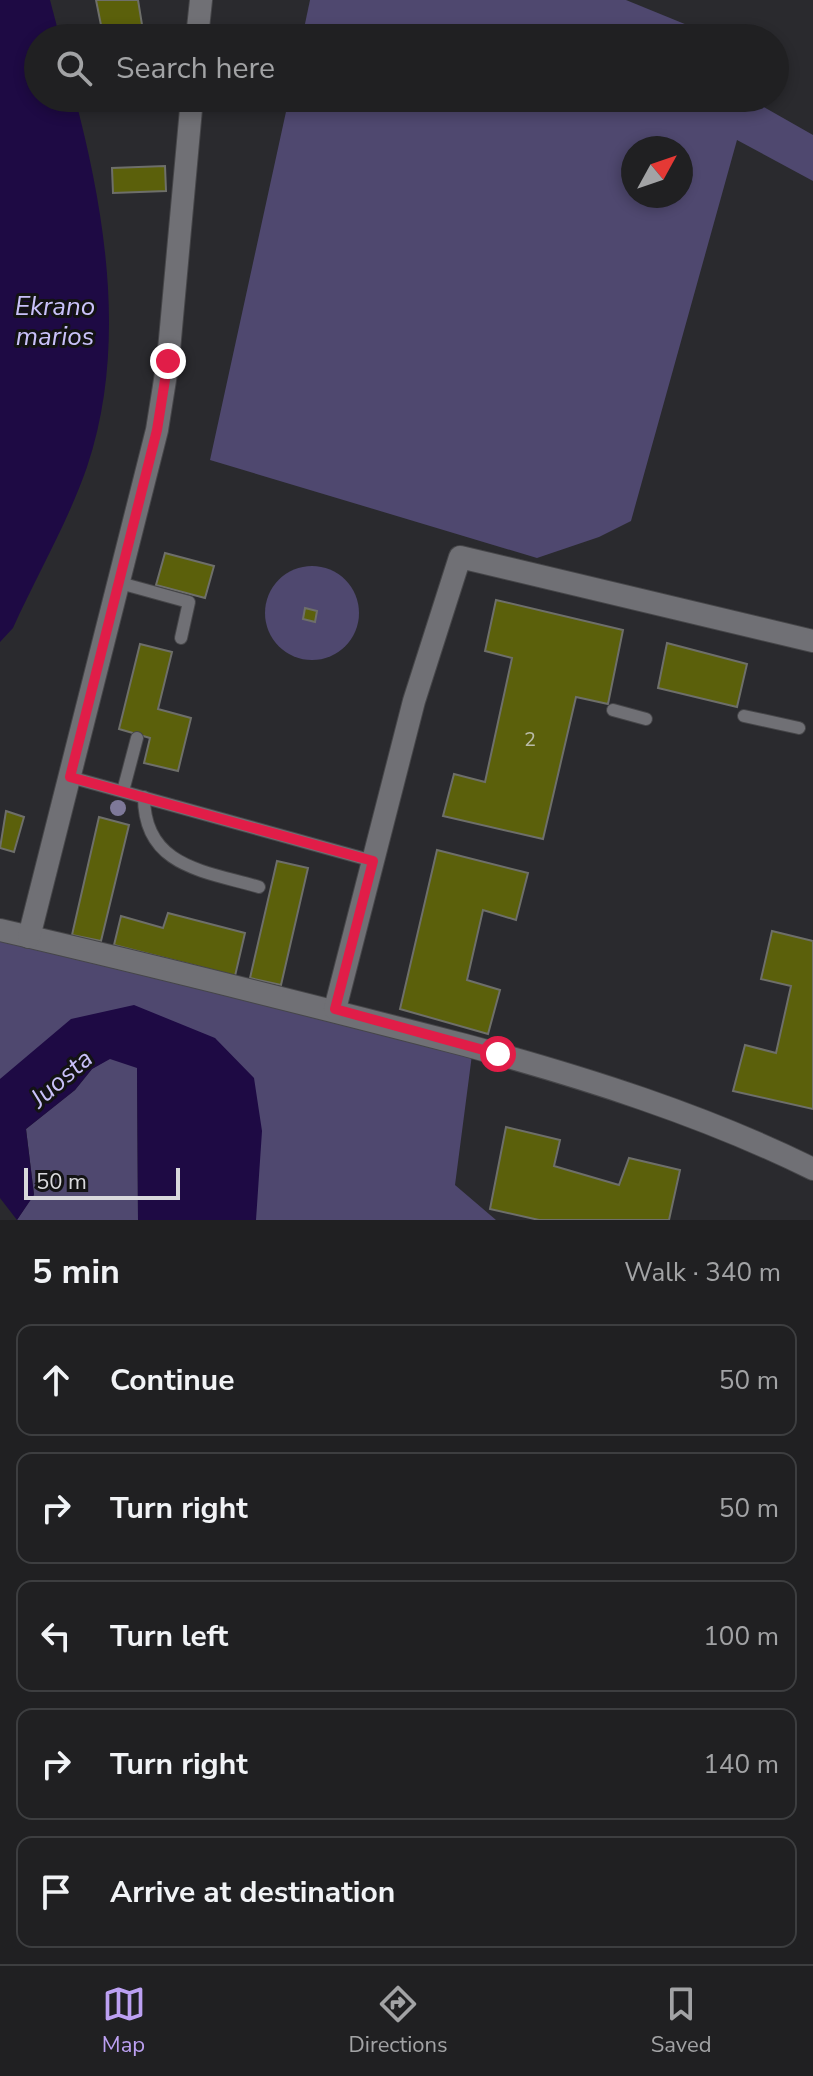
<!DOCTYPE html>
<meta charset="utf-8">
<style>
body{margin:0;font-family:"Nunito Sans",sans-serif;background:#28282a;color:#f1f3f6}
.compass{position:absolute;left:621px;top:136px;width:72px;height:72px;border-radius:50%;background:#202022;box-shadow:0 4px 12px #0003;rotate:50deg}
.scale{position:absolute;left:24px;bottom:20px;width:156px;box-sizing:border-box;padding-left:8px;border:4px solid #d9d9dc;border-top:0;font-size:22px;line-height:28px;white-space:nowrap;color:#d9d9dc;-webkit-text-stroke:6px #131314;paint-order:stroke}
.stop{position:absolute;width:24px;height:24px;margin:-18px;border:6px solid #e11d48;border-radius:50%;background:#fff}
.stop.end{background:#e11d48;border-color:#fff;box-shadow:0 2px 8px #0008}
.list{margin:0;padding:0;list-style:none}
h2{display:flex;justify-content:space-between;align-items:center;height:104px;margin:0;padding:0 32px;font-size:34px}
h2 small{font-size:26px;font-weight:400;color:#a2a3a5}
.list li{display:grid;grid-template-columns:52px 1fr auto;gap:24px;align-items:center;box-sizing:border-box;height:112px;margin:0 16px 16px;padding:0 16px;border:2px solid #3d3e40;border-radius:16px}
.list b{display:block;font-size:30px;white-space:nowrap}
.list em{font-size:26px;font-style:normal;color:#a2a3a5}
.icon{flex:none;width:44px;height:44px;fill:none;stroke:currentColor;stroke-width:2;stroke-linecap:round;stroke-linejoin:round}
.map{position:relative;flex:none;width:813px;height:1220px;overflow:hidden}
.search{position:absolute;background:#202022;box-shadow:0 4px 12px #0003;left:24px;right:24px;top:24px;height:88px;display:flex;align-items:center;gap:20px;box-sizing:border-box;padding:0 28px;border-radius:44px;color:#a2a3a5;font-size:30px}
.sheet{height:744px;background:#202022}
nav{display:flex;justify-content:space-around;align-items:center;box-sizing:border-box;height:112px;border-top:2px solid #3d3e40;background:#202022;font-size:22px;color:#a2a3a5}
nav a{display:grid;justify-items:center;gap:4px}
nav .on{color:#bca0f2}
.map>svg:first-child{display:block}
.green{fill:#4f486f;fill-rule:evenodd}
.water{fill:#1e0a44}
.building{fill:#5b600b;stroke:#6e6f6a;stroke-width:2}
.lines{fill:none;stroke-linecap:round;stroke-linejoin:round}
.service-casing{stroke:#464649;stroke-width:14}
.minor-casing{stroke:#464649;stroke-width:24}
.service{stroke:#707075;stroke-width:12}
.minor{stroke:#707075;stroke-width:22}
.tree{fill:#7e7999}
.route{stroke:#e11d48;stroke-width:10}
.labels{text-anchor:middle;stroke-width:6;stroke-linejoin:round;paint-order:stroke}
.number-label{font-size:20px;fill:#babba8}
.water-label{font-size:26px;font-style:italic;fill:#c9c1f9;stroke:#131314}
</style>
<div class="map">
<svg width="813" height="1220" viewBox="0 0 813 1220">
<rect width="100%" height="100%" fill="#2a2a2e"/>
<g class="green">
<path d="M310,0H626L719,38H302Z"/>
<path d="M289,98H748L813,135V181L737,140L631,521L599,537L537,558L210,460ZM633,148H681V196H633Z"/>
<circle cx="312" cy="613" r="47"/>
<path d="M0,930L473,1047L455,1185L496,1220H256L215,1038L0,1079Z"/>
<path d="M110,1058L137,1067L138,1220H17L34,1194L26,1129L75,1090L92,1069Z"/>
</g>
<g class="water">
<path d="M0,0H50L60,38H38V98H75C106,216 127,348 87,467C68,522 37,575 13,628L0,642Z"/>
<path d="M134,1005L215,1038L254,1078L262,1131L256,1220H138L137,1068L110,1059L92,1069L75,1090L26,1129L34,1195L17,1220L0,1198V1079L71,1019Z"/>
</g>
<g class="building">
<path d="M96,0H138L144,37L95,38L93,27L101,25Z"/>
<path d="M165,166L166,191L113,193L112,168Z"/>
<path d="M165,553L214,566L205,598L156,585Z"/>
<path d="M496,600L623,630L608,704L576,697L543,839L443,816L454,774L485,782L512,658L485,651Z"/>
<path d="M305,608L317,611L315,622L303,619Z"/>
<path d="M667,643L747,664L737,707L658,688Z"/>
<path d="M140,644L172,652L158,709L191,718L178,771L144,763L150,738L119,729Z"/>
<path d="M6,811L24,817L14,852L0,848Z"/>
<path d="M99,817L129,825L101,941L72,935Z"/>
<path d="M437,850L528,873L516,920L483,910L467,980L500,990L488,1034L400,1009Z"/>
<path d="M277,861L308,868L281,985L250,978Z"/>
<path d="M168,913L245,933L235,976L114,945L121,916L163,928Z"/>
<path d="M772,931L813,941V1109L733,1091L745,1045L776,1053L791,986L761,979Z"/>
<path d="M506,1127L560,1140L554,1166L619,1185L629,1158L680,1170L669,1220H539L490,1209Z"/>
</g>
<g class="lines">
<defs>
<g id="service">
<path d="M120,583L189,602L181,638"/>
<path d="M613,710L646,719"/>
<path d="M744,716L799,728"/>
<path d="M70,777L373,861"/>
<path d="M123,791L137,738"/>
<path d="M144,797C144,867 205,871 259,887"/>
</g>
<g id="minor">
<path d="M197,38L201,0"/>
<path d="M0,930C156,966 310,1005 465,1045C583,1077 704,1115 813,1169"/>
<path d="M29,937L157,430L168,361L192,98"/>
<path d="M335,1009L414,701L460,557L813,641"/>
</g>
</defs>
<use href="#service" class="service-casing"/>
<use href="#minor" class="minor-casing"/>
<use href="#service" class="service"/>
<use href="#minor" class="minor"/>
</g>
<circle class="tree" cx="118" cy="808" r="8"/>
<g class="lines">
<path class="route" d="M168,361L157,430L70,777L373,861L335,1009L498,1054"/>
</g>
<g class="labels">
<g class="number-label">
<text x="530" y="746">2</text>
</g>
<g class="water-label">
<text x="55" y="315">Ekrano<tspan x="55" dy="30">marios</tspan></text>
<text transform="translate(61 1078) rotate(-41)" y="9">Juosta</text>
</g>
</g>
</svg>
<svg class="compass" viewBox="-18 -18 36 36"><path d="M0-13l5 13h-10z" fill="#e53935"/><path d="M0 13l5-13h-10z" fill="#a2a3a5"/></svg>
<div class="scale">50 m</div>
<div class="stop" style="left:498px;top:1054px"></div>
<div class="stop end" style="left:168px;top:361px"></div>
<div class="search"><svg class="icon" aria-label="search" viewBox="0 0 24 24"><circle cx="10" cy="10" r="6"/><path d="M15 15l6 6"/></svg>Search here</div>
</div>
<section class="sheet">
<h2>5 min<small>Walk · 340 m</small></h2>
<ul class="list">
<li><svg class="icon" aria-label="ahead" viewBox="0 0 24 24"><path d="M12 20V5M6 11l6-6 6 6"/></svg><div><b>Continue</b></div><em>50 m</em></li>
<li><svg class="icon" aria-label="right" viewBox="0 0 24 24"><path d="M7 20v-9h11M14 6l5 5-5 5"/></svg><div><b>Turn right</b></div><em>50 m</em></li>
<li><svg class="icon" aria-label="left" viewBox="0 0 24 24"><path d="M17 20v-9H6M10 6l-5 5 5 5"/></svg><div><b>Turn left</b></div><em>100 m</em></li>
<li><svg class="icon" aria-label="right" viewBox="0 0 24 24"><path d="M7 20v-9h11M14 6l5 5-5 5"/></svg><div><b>Turn right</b></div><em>140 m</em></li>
<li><svg class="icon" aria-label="arrive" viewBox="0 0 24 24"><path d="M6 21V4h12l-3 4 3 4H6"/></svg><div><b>Arrive at destination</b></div></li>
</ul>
</section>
<nav>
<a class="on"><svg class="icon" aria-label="map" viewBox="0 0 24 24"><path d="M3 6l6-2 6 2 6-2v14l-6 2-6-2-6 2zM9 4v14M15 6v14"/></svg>Map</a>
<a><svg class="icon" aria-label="directions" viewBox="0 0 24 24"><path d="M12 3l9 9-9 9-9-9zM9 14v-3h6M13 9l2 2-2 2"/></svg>Directions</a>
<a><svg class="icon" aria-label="saved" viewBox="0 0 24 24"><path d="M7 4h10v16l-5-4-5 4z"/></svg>Saved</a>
</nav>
